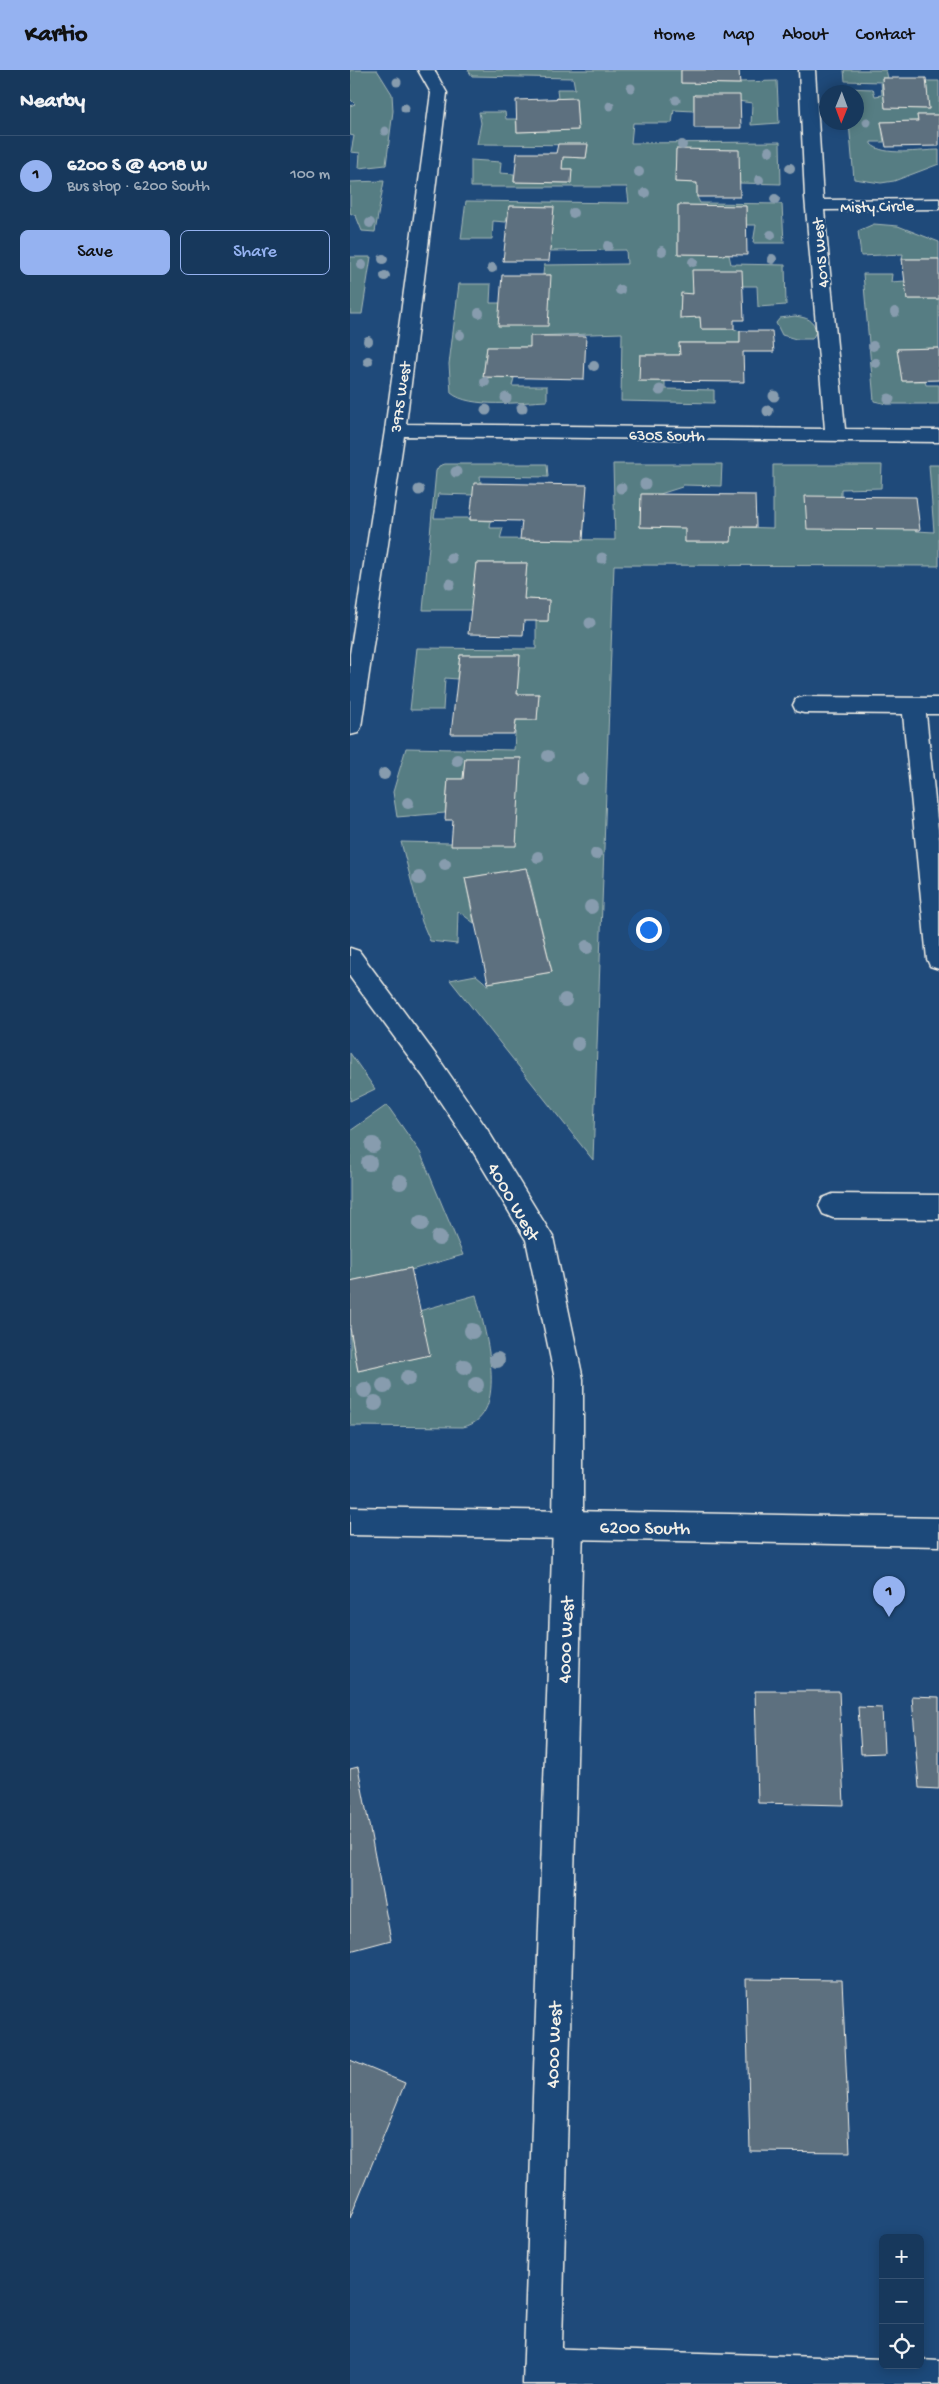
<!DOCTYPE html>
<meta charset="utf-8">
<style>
body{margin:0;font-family:"Gochi Hand",sans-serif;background:#203f62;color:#f1f3f6}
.controls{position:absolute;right:15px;bottom:15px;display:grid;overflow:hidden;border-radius:8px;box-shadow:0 2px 12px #0003}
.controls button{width:45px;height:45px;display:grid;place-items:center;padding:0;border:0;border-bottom:1px solid #365272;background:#17385c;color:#f1f3f6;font:25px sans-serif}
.compass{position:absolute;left:469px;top:15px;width:45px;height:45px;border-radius:50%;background:#17385c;box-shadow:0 2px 12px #0003;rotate:181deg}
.you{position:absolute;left:298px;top:859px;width:18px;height:18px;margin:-12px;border:4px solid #fff;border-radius:50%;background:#1a73e8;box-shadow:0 0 0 8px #1a73e833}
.badge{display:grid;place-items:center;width:32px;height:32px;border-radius:50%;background:#95b2f1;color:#111;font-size:16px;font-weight:700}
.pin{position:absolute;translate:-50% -41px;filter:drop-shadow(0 1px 2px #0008)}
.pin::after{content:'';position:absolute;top:26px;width:18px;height:15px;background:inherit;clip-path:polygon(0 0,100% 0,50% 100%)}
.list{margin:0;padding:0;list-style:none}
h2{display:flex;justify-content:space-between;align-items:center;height:65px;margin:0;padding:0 20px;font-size:21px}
h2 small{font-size:16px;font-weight:400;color:#9eacbb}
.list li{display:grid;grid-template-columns:32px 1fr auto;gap:15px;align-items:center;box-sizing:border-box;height:80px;padding:0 20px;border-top:1px solid #365272}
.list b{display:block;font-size:19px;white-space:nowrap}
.list p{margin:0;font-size:16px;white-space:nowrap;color:#9eacbb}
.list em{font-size:16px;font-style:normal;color:#9eacbb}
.actions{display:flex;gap:10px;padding:15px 20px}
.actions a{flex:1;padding:11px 0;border:1px solid #95b2f1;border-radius:8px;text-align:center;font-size:18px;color:#95b2f1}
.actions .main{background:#95b2f1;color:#111}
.icon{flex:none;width:28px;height:28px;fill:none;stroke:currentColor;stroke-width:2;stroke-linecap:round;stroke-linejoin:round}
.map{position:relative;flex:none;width:589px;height:2314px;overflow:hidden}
header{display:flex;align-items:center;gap:30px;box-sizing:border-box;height:70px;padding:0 25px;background:#95b2f1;color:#111}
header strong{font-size:24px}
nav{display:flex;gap:28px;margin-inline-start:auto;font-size:18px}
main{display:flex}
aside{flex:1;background:#17385c}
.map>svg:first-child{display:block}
.green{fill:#567d83;stroke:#a5b7b6}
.building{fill:#5d707f;stroke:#f4f1e8}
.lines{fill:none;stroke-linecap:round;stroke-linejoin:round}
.minor-casing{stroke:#f4f1e8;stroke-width:3}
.tertiary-casing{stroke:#f4f1e8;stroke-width:3}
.secondary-casing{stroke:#f4f1e8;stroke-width:3}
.minor{fill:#1f4a7a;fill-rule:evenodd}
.tertiary{fill:#1f4a7a;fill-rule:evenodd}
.secondary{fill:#1f4a7a;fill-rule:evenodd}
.tree{fill:#879cae}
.labels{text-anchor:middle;stroke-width:4.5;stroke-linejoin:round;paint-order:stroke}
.far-street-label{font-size:16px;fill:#f4f1e8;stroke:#1f4a7a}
.street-label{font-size:19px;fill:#f4f1e8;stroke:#1f4a7a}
</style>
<header>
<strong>Kartio</strong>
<nav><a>Home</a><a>Map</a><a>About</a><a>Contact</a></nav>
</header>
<main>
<aside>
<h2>Nearby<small></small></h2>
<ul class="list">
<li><span class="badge">1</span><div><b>6200 S @ 4018 W</b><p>Bus stop · 6200 South</p></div><em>100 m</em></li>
</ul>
<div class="actions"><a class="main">Save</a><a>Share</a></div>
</aside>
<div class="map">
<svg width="589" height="2314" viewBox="0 0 589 2314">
<rect width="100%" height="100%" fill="#1f4a7a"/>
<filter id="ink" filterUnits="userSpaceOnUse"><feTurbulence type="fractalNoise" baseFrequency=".02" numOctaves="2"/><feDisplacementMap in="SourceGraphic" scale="10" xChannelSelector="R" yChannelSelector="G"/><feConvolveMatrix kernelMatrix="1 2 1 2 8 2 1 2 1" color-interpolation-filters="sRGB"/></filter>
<g filter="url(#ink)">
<g class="green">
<path d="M0,0H27L42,24L43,41L36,95L9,98L10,83L1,82L4,66L0,65V36L5,34L0,29Z"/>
<path d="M118,0H331V13L389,14L390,12L427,11L429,53L401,55L402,33L344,25V41L324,40L322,53H283L281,73L430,72L431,114L389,113L388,80H326L325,112L347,113V127L350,133L432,134L434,173H403L406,155H396V136L328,135V184L379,185L381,194L435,195L436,235L408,237L407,216H392L343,200V224H331L330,247H350L351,259H384L390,261V273H329L330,285H290V311H315V319L364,320V333L271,331L272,263L181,266L180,277H137L133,307L164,308L162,316H197V331C172,332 120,339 101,323L99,294L109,214H141L140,233H150L201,205H193L194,195L277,194L276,180L199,181L203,137L159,136L156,152L143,151L142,169H111L116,131L279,133L277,117H121V90L151,92L150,103L164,104V112L220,113L222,99H212L213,87L236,88L238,75L127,74L131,53L129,42H155L156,49H166L167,62L228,60L226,29H208L207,19H225L223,8L122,6Z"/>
<path d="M494,0H536L538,8H532L535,38L579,39L576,11H589V45H567L568,51L531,52L534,72H521V74C533,87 571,80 589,80V94L544,111L531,113L504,109L499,53L507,52V22H496V18L523,19L525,26L532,25L531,12L495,11Z"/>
<path d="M34,111L25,162L12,161L6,146L0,143V112Z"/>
<path d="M524,154L548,156L589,172V189H552L553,184L511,186L508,161Z"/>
<path d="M0,187H21L12,244H0Z"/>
<path d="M513,204H542L541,212L555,211L557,229H589V278L547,279L552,311H575L576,315H589V334H537L524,331Z"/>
<path d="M445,246C457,248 464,249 466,262L462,269H446L432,265L426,253L430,248Z"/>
<path d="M95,394H197L198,407L130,406L131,413L123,425L88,424L84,448H120V450L141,451L140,458H153L150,469L265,470L263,394H372L371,416L333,415L332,417L310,424H292L290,457L335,458V472H381L382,457L423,458V395H532L531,418L491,419V427L567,461L584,462L579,395H589V496L264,495L243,1090L100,910L126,905L139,916L138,913L202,902L177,798L115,808L124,853L108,841L107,874L80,871L72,852L51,772L101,773L171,688H115L113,709H98L95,743L47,747L43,722L56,678L164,680L166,650H187L189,624H167L170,585H110L107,609L95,608L93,640H60L67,578L186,579V551H198L199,530L174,529L177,493H126L123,540H73L86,401L89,396Z"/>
<path d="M0,983L25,1019L0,1031Z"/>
<path d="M37,1035L70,1082L113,1185L61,1200V1198L0,1211V1061Z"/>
<path d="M126,1225C134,1257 162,1347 113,1357L0,1356V1258L8,1301L79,1285L69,1241Z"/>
</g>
<g class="building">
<path d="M331,0H389L390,14L331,13Z"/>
<path d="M532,8H576L579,39L535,38Z"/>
<path d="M344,25H390L391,58H344Z"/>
<path d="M226,28L228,60L167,62L166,30Z"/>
<path d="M567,45H589V76L536,77L531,52L568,51Z"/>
<path d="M208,74H238L236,88L213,87L212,99H222L221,113L164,112L167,83H206Z"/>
<path d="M326,79L389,80L390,127H347V113L325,112Z"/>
<path d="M328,135L396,136L397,185L328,184Z"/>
<path d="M159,136L204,137L199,191H153Z"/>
<path d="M552,189H589V229H557Z"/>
<path d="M342,200H392L394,250H384V259H351L350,247L330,248L331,223L343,224Z"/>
<path d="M152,205H201L198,256H148Z"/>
<path d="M390,261H422L424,282H393L394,312L289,311L290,285H330L329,273H390Z"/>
<path d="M180,266H236L234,309L133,307L137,277H180Z"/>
<path d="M589,278V310L552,311L547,279Z"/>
<path d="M124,413L237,415L233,470L170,469L172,451L120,450Z"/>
<path d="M291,424L405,425L406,457H382L381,472H335V458L290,457Z"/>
<path d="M455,426L566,427L570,460L457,459Z"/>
<path d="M126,493H177L174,529L199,530L198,551H174L173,565L118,564Z"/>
<path d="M110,585H170L167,624H189L187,650H166L164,664H101Z"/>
<path d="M115,688H171L166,776H101L103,750H95L98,709H113Z"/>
<path d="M176,798L202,902L138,913L115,808Z"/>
<path d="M61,1198L80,1285L8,1301L0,1258V1211Z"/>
<path d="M405,1621H489L494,1735L408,1733Z"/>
<path d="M562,1626L589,1627V1719L569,1718Z"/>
<path d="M508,1637L532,1638L534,1683L511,1684Z"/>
<path d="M8,1697L41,1870L0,1881V1699Z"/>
<path d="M396,1909L492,1910L500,2082L400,2081Z"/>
<path d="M0,1990L55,2013L0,2148Z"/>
</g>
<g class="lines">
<defs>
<g id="minor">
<path d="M68,0H84L97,23L56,354L475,359L455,127L449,0H465L473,130L589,129V139L474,140L495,359L589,360V372L54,366L11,657L8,663L0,665V584L35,360L81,23Z"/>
<path d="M454,627L589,628V644H576L589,769V899L580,896L577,889L553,644L454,643L446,641L443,635L446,629Z"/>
<path d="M0,878L9,881L91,992L137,1059L203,1167L233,1309V1455L229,1465L218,1469L207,1465L203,1455L205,1309L176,1170L119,1075L73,1006L0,907Z"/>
<path d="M483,1124L589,1125V1149L483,1148L473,1144L469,1136L473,1128Z"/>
<path d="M192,2278L533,2289V2295H570V2290L589,2291V2314H187L178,2311L173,2297L178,2283Z"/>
</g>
<path id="tertiary" d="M218,1441L229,1445L233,1455L211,2314H173L203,1455L207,1445Z"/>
<path id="secondary" d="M0,1437L589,1448V1476L0,1465Z"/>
</defs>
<use href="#minor" class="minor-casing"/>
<use href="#tertiary" class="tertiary-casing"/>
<use href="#secondary" class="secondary-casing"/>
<use href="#minor" class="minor"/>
<use href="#tertiary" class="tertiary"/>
<use href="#secondary" class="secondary"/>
</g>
<g class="tree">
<circle cx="47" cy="12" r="4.5"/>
<circle cx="281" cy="18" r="4.5"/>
<circle cx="326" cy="30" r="4.5"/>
<circle cx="260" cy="36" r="4.5"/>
<circle cx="55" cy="38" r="4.5"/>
<circle cx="517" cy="52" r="4.5"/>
<circle cx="35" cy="61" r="4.5"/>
<circle cx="332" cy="75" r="5"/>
<circle cx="419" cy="81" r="5"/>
<circle cx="440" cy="98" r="5"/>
<circle cx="289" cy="102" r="5"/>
<circle cx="409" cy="110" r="5"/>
<circle cx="295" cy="123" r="5"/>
<circle cx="425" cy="129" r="5"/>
<circle cx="223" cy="143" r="5"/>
<circle cx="20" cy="153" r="5"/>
<circle cx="421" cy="165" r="5"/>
<circle cx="258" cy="176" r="5"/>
<circle cx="312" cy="181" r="5"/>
<circle cx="33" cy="189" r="5"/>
<circle cx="422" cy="189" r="5"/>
<circle cx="343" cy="192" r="5"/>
<circle cx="12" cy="195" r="5"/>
<circle cx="142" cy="198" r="5"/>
<circle cx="35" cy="206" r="5"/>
<circle cx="270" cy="220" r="5"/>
<circle cx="545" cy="242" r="5"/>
<circle cx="129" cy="243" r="5"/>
<circle cx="110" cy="265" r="5"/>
<circle cx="18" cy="271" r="5"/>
<circle cx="523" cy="276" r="5"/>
<circle cx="18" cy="291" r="5"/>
<circle cx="526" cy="293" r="5"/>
<circle cx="244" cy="296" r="5"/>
<circle cx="135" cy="312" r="5"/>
<circle cx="310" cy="320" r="5.5"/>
<circle cx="424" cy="326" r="5.5"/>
<circle cx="156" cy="328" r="5.5"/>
<circle cx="539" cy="329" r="5.5"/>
<circle cx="172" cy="338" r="5.5"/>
<circle cx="136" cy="340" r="5.5"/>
<circle cx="418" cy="341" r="5.5"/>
<circle cx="106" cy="402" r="5.5"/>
<circle cx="295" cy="414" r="5.5"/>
<circle cx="271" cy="418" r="5.5"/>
<circle cx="69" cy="420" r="5.5"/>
<circle cx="101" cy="488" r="5.5"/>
<circle cx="252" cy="488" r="5.5"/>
<circle cx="100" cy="514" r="5.5"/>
<circle cx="240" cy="553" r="5.5"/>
<circle cx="198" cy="686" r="6"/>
<circle cx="107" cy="690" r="6"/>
<circle cx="34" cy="704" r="6"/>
<circle cx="232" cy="709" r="6"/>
<circle cx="58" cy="733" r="6"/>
<circle cx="246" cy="784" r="6"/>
<circle cx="188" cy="787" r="6"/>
<circle cx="95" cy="794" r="6"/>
<circle cx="69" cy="808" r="7"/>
<circle cx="241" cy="837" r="7"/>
<circle cx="237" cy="877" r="7"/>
<circle cx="215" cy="930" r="7"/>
<circle cx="228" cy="974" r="7"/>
<circle cx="23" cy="1075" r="8"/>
<circle cx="19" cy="1093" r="8"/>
<circle cx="50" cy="1112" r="8"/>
<circle cx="71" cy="1153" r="8"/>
<circle cx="89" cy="1168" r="8"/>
<circle cx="122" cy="1261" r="8"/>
<circle cx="147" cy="1290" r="8"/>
<circle cx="114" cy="1297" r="8"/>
<circle cx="58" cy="1308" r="8"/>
<circle cx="126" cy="1315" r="8"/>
<circle cx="34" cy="1316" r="8"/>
<circle cx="15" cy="1320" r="8"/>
<circle cx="25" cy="1333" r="8"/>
</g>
</g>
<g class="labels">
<g class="far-street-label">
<text transform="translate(527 135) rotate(-1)" y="6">Misty Circle</text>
<text transform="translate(469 183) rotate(-95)" y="6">4015 West</text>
<text transform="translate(49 327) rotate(-82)" y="6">3975 West</text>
<text transform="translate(317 364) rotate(1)" y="6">6305 South</text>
</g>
<g class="street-label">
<text transform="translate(165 1131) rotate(60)" y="7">4000 West</text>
<text transform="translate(295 1456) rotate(1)" y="7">6200 South</text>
<text transform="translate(214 1570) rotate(-88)" y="7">4000 West</text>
<text transform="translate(202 1975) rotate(-88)" y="7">4000 West</text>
</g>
</g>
</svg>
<div class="controls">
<button>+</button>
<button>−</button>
<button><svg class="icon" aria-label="locate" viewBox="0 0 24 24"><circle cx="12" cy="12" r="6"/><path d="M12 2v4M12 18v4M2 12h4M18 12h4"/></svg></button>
</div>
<svg class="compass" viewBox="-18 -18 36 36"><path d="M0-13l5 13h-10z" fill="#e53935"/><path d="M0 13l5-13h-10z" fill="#9eacbb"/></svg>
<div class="you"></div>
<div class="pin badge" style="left:539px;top:1547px">1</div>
</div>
</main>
